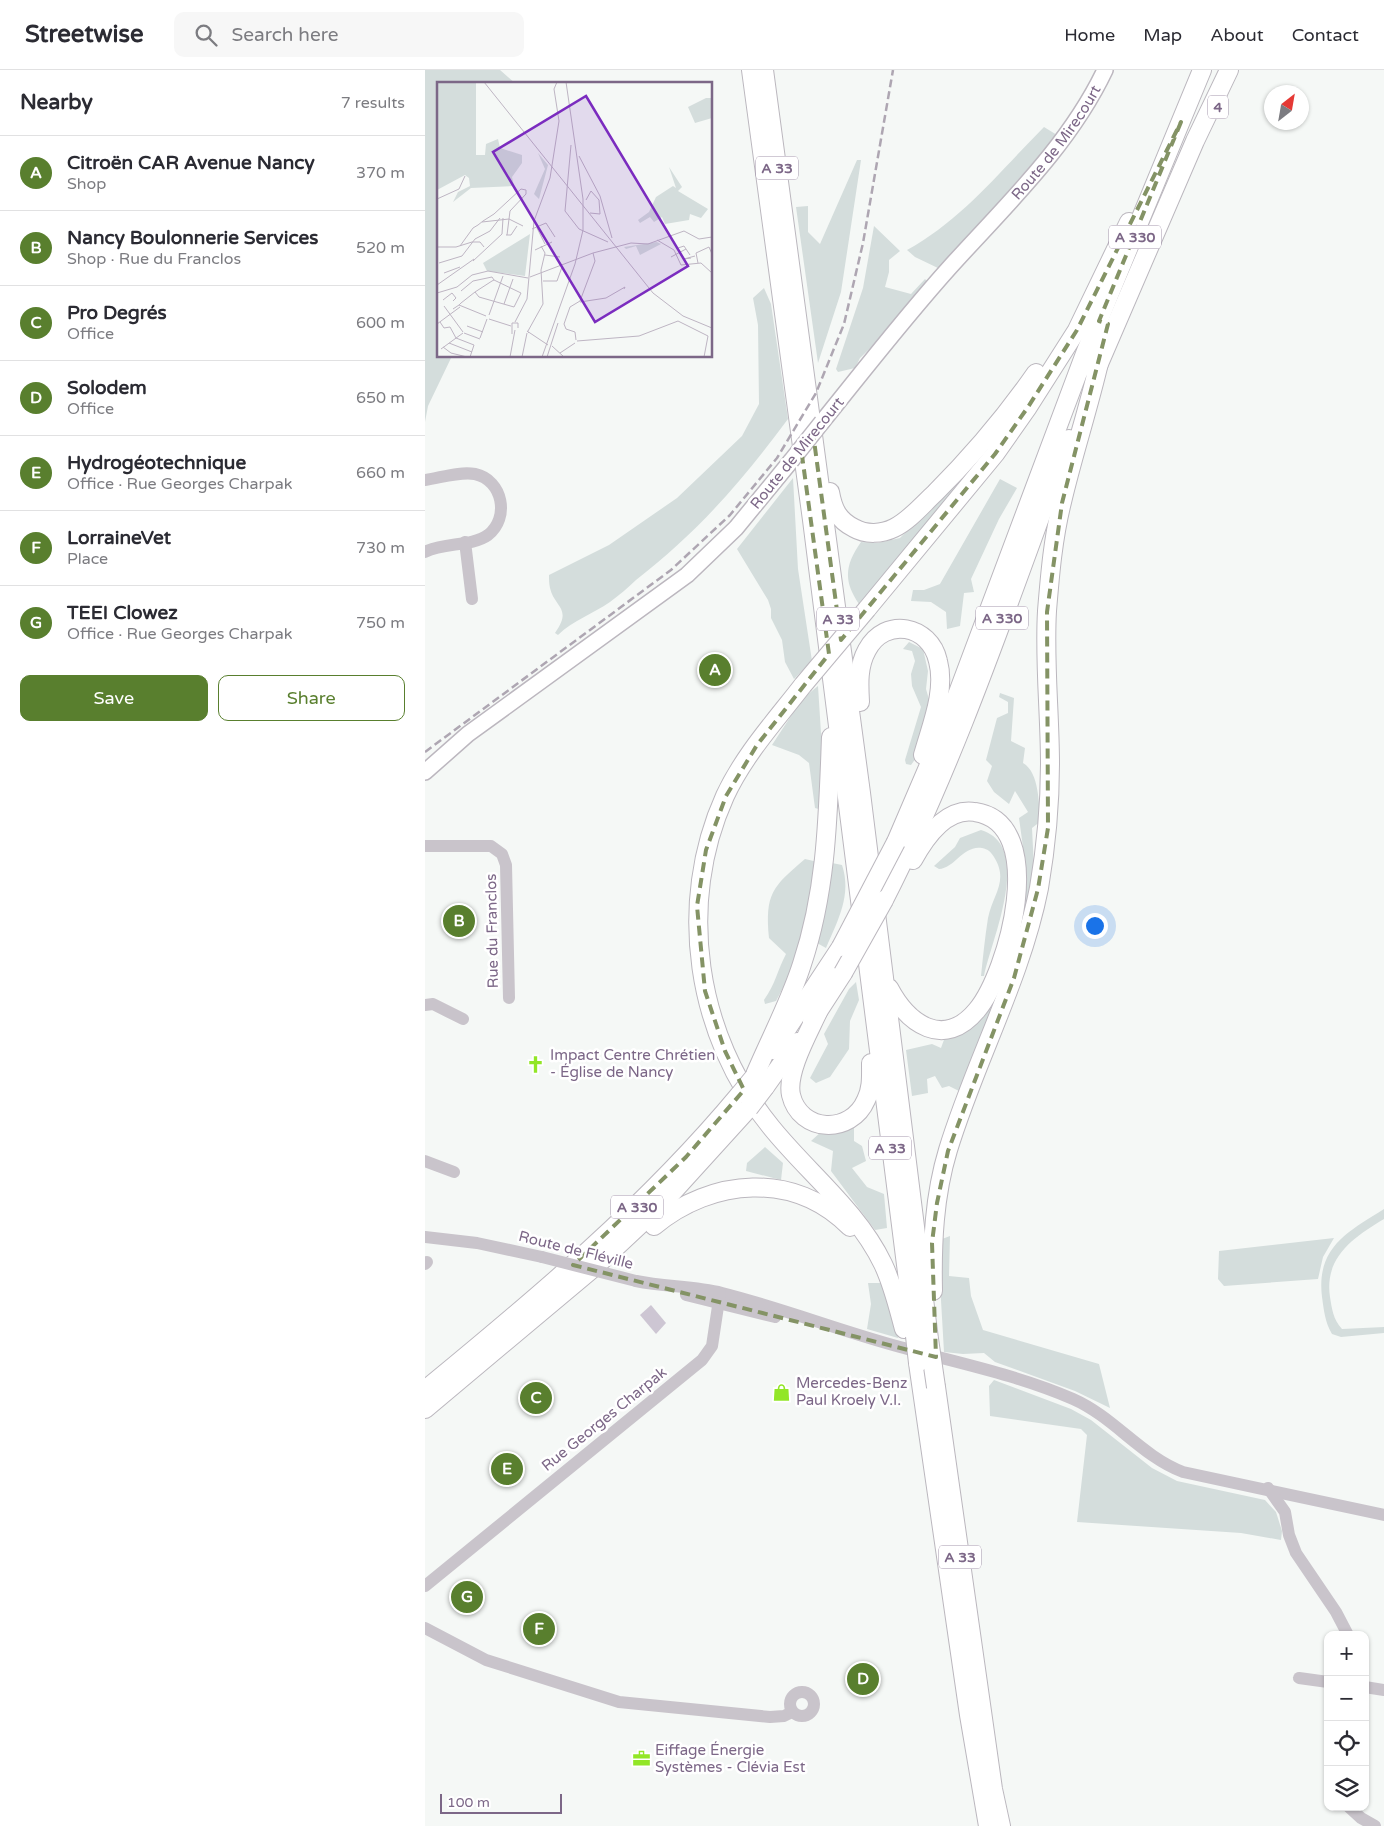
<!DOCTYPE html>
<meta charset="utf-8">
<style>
body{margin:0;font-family:"Varela Round",sans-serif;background:#f7f7f7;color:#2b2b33}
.controls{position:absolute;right:15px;bottom:15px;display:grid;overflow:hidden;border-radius:10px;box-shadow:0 1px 4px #0004}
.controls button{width:45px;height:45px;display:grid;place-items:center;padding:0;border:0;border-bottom:1px solid #e1e1e2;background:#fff;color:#2b2b33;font:25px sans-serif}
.compass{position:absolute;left:839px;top:15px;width:45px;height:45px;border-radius:50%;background:#fff;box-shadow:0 1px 4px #0004;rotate:31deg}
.scale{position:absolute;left:15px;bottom:12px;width:122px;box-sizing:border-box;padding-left:5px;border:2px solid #7c6787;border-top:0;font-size:14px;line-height:18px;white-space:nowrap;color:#7c6787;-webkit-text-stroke:4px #fff;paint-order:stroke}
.you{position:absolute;left:669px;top:855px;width:18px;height:18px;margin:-12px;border:4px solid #fff;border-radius:50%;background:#1a73e8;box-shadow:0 0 0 8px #1a73e833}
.badge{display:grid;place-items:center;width:32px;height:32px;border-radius:50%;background:#597f2e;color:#fff;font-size:16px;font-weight:700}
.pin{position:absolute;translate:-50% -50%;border:2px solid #fff;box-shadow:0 1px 5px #0006}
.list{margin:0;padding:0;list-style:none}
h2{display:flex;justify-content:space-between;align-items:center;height:65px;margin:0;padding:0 20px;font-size:21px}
h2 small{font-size:16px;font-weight:400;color:#7c7c81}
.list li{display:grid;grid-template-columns:32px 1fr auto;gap:15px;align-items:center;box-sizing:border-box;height:75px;padding:0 20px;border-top:1px solid #e1e1e2}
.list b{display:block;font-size:19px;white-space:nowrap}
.list p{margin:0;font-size:16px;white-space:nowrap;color:#7c7c81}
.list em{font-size:16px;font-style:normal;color:#7c7c81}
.actions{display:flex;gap:10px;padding:15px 20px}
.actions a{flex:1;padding:11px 0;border:1px solid #597f2e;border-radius:10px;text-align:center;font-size:18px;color:#597f2e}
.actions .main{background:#597f2e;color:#fff}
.icon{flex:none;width:28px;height:28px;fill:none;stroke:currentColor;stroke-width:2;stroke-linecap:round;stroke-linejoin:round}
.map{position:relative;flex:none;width:959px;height:1756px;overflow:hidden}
header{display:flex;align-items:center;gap:30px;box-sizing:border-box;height:70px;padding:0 25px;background:#fff;border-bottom:1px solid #e1e1e2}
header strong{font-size:24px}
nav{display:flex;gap:28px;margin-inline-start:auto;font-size:18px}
.search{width:350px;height:45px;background:#f7f7f7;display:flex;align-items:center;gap:12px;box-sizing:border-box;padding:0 18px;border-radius:10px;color:#7c7c81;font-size:19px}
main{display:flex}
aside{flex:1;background:#fff}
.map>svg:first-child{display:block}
.green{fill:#d4dddc}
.water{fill:#cdc6d3}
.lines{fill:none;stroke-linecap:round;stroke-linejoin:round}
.major-casing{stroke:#bcb7bf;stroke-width:18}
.highway-casing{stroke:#bbb7be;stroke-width:20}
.minor{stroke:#c9c4cb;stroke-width:12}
.major{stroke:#fff;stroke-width:15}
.highway{stroke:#fff;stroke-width:18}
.rail{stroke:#aea6b2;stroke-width:2.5;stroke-dasharray:8 4;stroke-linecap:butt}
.major-bridge-casing{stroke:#bcb7bf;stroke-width:18;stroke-linecap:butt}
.highway-bridge-casing{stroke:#bbb7be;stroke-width:20;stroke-linecap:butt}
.minor-bridge{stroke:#c9c4cb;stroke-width:12}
.major-bridge{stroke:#fff;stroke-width:15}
.highway-bridge{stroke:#fff;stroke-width:18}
.marked{fill:none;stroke:#849365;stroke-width:4;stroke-dasharray:10 6;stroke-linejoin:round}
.labels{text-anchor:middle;stroke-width:5;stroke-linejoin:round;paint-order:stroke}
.shield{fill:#fff;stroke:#a395ab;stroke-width:1}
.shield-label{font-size:14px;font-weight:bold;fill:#7c6787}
.street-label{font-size:15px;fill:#7c6787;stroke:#fff}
.poi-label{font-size:15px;fill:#7c6787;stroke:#fff;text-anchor:start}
.inset-road{fill:none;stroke:#beb5c3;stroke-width:1}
.view{fill:#7b2cbf;fill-opacity:0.15;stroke:#7b2cbf;stroke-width:2.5}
.inset-edge{fill:none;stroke:#7c6787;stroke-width:2.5}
</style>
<header>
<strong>Streetwise</strong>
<div class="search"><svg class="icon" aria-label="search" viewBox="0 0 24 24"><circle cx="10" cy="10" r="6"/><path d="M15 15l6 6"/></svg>Search here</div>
<nav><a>Home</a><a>Map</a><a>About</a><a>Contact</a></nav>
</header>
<main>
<aside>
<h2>Nearby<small>7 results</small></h2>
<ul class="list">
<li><span class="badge">A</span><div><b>Citroën CAR Avenue Nancy</b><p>Shop</p></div><em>370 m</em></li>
<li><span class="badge">B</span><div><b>Nancy Boulonnerie Services</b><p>Shop · Rue du Franclos</p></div><em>520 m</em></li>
<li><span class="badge">C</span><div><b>Pro Degrés</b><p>Office</p></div><em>600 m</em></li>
<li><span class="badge">D</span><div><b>Solodem</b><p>Office</p></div><em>650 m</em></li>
<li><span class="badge">E</span><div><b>Hydrogéotechnique</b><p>Office · Rue Georges Charpak</p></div><em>660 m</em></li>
<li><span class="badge">F</span><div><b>LorraineVet</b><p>Place</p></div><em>730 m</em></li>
<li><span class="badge">G</span><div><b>TEEI Clowez</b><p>Office · Rue Georges Charpak</p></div><em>750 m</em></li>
</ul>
<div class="actions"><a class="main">Save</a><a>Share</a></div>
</aside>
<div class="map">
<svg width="959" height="1756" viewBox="0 0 959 1756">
<rect width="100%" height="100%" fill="#f5f8f6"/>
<g class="green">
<path d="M0,0H75L91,14H14V286H27L3,336L0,352Z"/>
<path d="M619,57L632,65L515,199L490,187L482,180C537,150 576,100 619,57Z"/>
<path d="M432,90H436L416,222L393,293L371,137L383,136V162L395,174Z"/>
<path d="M449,156L475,181L464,190V202L460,217L486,224L500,209L504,213L463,261L435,288L430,298L413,302L411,299L438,218Z"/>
<path d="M339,218L346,234L363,349C317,411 273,462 211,510C203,518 194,525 185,532C168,544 148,550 133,565L130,563C148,538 129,537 125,518C124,514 124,509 124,505L184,475L252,428L317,366L334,334L333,255L328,228Z"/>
<path d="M539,402L543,406L434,534C418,511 420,495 436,472L453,473L475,468Z"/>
<path d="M368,408L373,499L387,591L369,609L360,592L357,570L346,548V539L343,530L312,479Z"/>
<path d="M575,409L592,418L574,449L546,509L549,522L539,523L535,556L522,559L521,542L506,532L486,531L488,520H499L515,514Z"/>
<path d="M484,572L498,579L503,601L501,619L505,633L491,688L486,695L481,694L480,690L496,637L487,616L486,604L490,591L487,581L478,579Z"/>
<path d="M393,616L399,710L397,740L390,738L384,693L374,685L347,675L377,629Z"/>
<path d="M575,623L589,628L586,671L600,678L598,693C615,703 613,734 616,751L607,758L609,798L605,837L536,1022L524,1016L517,1018L510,1006L502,1009L503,1023L487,1026L481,980L507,974L516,978L520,967L546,955L597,832L601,799L594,748L603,742L590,721L584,734L569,722L562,711L567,696L561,690L572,648L583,643V632L574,627Z"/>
<path d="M556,760C610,776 565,873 559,906H556C558,886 560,867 563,848C568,824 584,811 569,787C566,782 563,779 557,778C538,775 530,798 514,799L509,796L530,777L535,768Z"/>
<path d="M380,789L393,792L369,897L351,931L340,934L339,930C351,913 352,901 361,884L344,868C340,824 347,817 380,789Z"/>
<path d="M407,793L417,795C427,825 413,850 401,878L392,873Z"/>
<path d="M431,912L434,930L425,951L424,979L405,1007L391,1013L385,1008L403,974L399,964L424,919Z"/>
<path d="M420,1057H429V1071L437,1076L441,1091L427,1098L442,1117L459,1124L462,1158L450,1160L406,1101L408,1081L386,1071L396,1062Z"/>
<path d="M340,1077L358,1093L356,1110L321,1101L322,1093Z"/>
<path d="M959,1139V1149C929,1167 899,1187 905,1227C907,1239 908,1249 917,1259L959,1257V1263L916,1267L907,1264C900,1252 899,1241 897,1227C891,1177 923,1162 959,1139Z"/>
<path d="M525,1166L524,1206L544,1208L546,1226L558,1260L674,1294L685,1338L650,1321L570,1292L559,1283L538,1284L519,1282L515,1213L517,1169Z"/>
<path d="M909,1168L898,1187L893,1209L799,1216L793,1209L794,1181Z"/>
<path d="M443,1213H457L472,1256L473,1268L442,1259L446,1234Z"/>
<path d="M569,1310L646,1339L666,1350L727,1398L752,1411L840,1430L851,1442L857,1461L856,1470L816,1463L652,1452L662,1365L656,1359L565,1346L564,1316Z"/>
</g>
<path class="water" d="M226,1235L241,1253L231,1264L215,1245Z"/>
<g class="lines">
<defs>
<g id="major">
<path id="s1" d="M397,352C439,300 480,247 525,197C581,135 644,76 680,0"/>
<path d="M0,702L43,664L262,505L311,458L366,391"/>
</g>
<g id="highway">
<path d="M326,0L387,450L490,1266"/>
<path d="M339,0L436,723L504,1269"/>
<path d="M670,303L770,71L804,0"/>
<path d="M405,422C408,439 413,450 429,458C441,465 457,464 469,458C485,450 497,435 510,423C547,386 581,346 611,303"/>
<path d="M442,539L570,384L603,337L652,260L704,152"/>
<path d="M378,615C351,650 319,685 300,726C251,834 271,966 346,1057C383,1103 432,1140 458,1194C468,1215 473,1237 479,1259"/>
<path d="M435,632C434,614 433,596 442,580C460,546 505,555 513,591C521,621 506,656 498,685"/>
<path d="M471,772L519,660L661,281L777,0"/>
<path d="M459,830C534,683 586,524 644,369"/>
<path d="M464,918C483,954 519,980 552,940C583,903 625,753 550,742C521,737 500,768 488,790"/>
<path d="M393,942C384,962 361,1002 366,1025C375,1063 426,1065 441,1030C447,1018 446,1006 446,993"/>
<path d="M387,951L418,903"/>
<path d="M348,980L416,877"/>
<path d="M329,1007C345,969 365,932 377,894C402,819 403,745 406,667"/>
<path d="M340,1017L372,972"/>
<path d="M229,1156C287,1108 369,1101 425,1157"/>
<path d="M508,1221C507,1174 509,1126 523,1080C550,991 596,909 614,818C621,777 625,735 625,694C625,643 619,592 622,541C625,504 628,468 637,432C648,385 663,340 674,293"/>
<path d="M493,1293L544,1645L563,1756"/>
<path d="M511,1317L568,1719L576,1756"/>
<path d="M0,1320C112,1228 222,1136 315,1024"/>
<path d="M0,1339L173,1194L235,1136L324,1038"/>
</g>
</defs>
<use href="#major" class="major-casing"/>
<use href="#highway" class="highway-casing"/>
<g class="minor">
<path d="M0,410C15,408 35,401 50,404C78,410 85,448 63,465C46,477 19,472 0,482"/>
<path d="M40,472L47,529"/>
<path d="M0,776H66L77,784L81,795L84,928"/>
<path d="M0,935L8,934L38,949"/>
<path d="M0,1091L29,1102"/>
<path d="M0,1167L52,1173L117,1187"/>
<path d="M0,1194L2,1192"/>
<path d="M211,1211C240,1217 269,1216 297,1223C357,1238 415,1261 475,1277C533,1293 593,1305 648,1329C689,1347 716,1386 758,1402L959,1445"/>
<path d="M261,1225L350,1247"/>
<path d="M843,1418L860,1442L864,1465L871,1483L911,1542L923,1565"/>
<path d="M0,1516L277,1290L287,1276L295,1223"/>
<path d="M0,1558L61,1590L194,1632L345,1647L359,1646L367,1642"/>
<path d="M874,1608L903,1612"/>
<path d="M940,1617L959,1620"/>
<circle cx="377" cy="1634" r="12"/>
<path d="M924,1737L936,1748L950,1756"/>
</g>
<use href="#major" class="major"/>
<use href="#highway" class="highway"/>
<path class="rail" d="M0,682L246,500L305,445L352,388L391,323L419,254L438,173L468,0"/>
<defs>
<path id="major-bridge" d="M366,391L397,352"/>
<g id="highway-bridge">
<path d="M378,615L442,539"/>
<path d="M416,877L471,772"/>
<path d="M418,903L459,830"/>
<path d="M315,1024L329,1007"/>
<path d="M324,1038L340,1017"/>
<path d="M490,1266L493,1293"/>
<path d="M504,1269L511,1317"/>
</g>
</defs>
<use href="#major-bridge" class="major-bridge-casing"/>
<use href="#highway-bridge" class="highway-bridge-casing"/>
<path class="minor-bridge" d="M117,1187L211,1211"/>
<use href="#major-bridge" class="major-bridge"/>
<use href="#highway-bridge" class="highway-bridge"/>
</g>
<path class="marked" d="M756,52L674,251L683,254L637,433L622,542L623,758L613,819L589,908L523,1081L512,1133L507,1173L511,1287L148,1195L261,1087L319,1020L300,981L280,921L272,836L281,780L301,726L332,675L404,584L376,378L388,363L416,570L570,384L603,337L652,260Z"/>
<defs>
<symbol id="church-bare" viewBox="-9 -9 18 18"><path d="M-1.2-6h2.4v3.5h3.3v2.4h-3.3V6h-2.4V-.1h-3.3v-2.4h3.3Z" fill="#92e627" stroke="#fff" stroke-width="2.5" paint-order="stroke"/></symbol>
<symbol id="shop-bare" viewBox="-9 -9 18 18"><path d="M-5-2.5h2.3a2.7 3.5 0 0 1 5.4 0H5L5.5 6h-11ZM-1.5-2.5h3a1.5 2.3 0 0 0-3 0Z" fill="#92e627" stroke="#fff" stroke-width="2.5" paint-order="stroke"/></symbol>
<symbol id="office-bare" viewBox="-9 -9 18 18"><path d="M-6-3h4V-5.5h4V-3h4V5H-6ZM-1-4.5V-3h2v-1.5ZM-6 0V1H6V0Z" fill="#92e627" stroke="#fff" stroke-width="2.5" paint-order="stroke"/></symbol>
</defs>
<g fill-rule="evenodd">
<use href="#church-bare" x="98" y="982" width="25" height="25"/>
<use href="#shop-bare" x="344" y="1310" width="25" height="25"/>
<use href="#office-bare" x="204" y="1676" width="25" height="25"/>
</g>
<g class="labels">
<g class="shield">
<rect x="783" y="25.5" width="20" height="23" rx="4"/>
<rect x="331" y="86.5" width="42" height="23" rx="4"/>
<rect x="684" y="155.5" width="52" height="23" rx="4"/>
<rect x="551" y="536.5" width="52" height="23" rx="4"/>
<rect x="392" y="537.5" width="42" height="23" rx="4"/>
<rect x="444" y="1066.5" width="42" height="23" rx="4"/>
<rect x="186" y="1125.5" width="52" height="23" rx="4"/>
<rect x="514" y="1475.5" width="42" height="23" rx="4"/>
</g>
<g class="shield-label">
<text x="793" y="42">4</text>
<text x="352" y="103">A 33</text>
<text x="710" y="172">A 330</text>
<text x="577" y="553">A 330</text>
<text x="413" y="554">A 33</text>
<text x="465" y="1083">A 33</text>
<text x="212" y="1142">A 330</text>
<text x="535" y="1492">A 33</text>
</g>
<g class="street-label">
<text dy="5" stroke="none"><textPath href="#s1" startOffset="365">Route de Mirecourt</textPath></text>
<text transform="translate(372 383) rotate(-51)" y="5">Route de Mirecourt</text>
<text transform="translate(67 861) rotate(-91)" y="5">Rue du Franclos</text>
<text transform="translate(151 1180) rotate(14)" y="5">Route de Fléville</text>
<text transform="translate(179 1349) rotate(-39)" y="5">Rue Georges Charpak</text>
</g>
<g class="poi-label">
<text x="125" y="990">Impact Centre Chrétien<tspan x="125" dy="17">- Église de Nancy</tspan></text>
<text x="371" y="1318">Mercedes-Benz<tspan x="371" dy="17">Paul Kroely V.I.</tspan></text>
<text x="230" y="1685">Eiffage Énergie<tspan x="230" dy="17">Systèmes - Clévia Est</tspan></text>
</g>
</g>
<g transform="translate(12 12)">
<rect width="275" height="275" fill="#f5f8f6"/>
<path d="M0,0H39V73H48L49,62L61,57L63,66L85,73V81L75,95L77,104L34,106L16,120L21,110L33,104L32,96L28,93L0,108ZM269,16H275V36L258,41L251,25ZM101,71L111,83L102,117L97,112L108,87ZM232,85L245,105L241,109L271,127L264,136L253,132L252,138L228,142L225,135L217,140L213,135L203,141L201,138L212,130L219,115L236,104L239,106ZM93,152L88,194L50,189L46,181ZM220,160L224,162L203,173L199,164L189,167L187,165Z" fill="#d4dddc"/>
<path class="inset-road" d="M47,0L216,211L246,234L275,246M134,63L128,129L142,147L171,160M142,74L163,114L175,156M0,117L22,107L28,94M149,118L154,109L162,118L163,132L153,131M100,146L108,162M95,147L109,141L118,155M69,153H74L80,144M70,153L72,137L86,144M220,158L237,168L244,183L264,181L275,191M23,164L36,146L41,143L46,139L57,132L84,107L89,108V112L73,129L72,137L45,140M0,165H19L35,160H43L47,165M241,166L247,164L253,173M98,168L115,160M108,173L123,175M234,175L249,167M254,176L247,177L258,174M36,179L65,152L66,136M2,181L25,174L38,157L53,149L63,136M261,181L259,171L272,165L275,172M7,191L23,185M93,195L156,171L194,161L211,162L247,149L262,157L275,155M106,199H120L125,185M0,203L37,177M24,209L36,199L55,195L57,198M0,211L20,205L35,193L51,189L91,196M6,218L15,211L19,216L16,219M143,220L169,216L188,205L187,207M67,222L76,197M22,223L24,221L38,210L55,199L57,198L84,211L77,225L42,215L38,210M7,224L26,250M16,227L22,223L49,234M52,233L66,194M52,237L74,244M3,240L7,246L13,245L19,256L37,263L33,275M78,240L90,217L97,139L113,96L122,39L117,7L120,0M0,242L23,225M30,244L46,250M91,249L106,222L104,188L108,171L104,164M27,251L43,257M92,251L90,249L111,263M75,252V241H81V246M43,256L50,237M139,258L138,250L129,247L127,242L133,225L143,219L158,179L156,171M140,259L202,254L241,239L271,254L267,275M12,261L35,270M115,264L127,275M6,265L14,271L30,275M4,267L26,251M123,271L138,261M73,275L78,248M85,275L90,251M105,275L138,182L146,148V117L129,0M110,275L121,241"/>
<path class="view" d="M149,14L251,184L158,240L56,70Z"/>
<rect width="275" height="275" class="inset-edge"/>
</g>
</svg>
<div class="controls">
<button>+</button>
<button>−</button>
<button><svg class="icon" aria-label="locate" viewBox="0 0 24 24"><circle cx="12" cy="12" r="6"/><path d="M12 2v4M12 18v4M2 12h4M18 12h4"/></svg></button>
<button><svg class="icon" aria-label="layers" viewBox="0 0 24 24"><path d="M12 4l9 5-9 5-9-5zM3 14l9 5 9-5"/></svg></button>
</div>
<svg class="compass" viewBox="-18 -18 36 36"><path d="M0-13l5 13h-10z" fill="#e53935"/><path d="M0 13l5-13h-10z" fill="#7c7c81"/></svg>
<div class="scale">100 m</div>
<div class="you"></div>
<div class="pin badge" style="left:290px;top:600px">A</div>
<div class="pin badge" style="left:34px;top:851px">B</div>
<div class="pin badge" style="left:111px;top:1328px">C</div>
<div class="pin badge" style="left:438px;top:1609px">D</div>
<div class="pin badge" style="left:82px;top:1399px">E</div>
<div class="pin badge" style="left:114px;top:1559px">F</div>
<div class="pin badge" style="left:42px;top:1527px">G</div>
</div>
</main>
